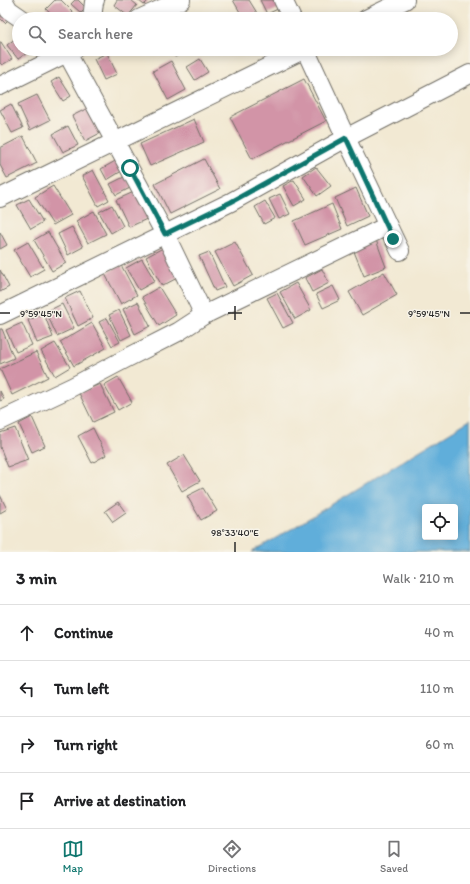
<!DOCTYPE html>
<meta charset="utf-8">
<style>
body{margin:0;font-family:Itim,sans-serif;background:#f2f2f2;color:#202124}
.controls{position:absolute;right:12px;bottom:12px;display:grid;overflow:hidden;border-radius:4px;box-shadow:0 2px 10px #0003}
.controls button{width:36px;height:36px;display:grid;place-items:center;padding:0;border:0;border-bottom:1px solid #e0e0e0;background:#fff;color:#202124;font:20px sans-serif}
.stop{position:absolute;width:12px;height:12px;margin:-9px;border:3px solid #0f766e;border-radius:50%;background:#fff}
.stop.end{background:#0f766e;border-color:#fff;box-shadow:0 1px 4px #0008}
.list{margin:0;padding:0;list-style:none}
h2{display:flex;justify-content:space-between;align-items:center;height:52px;margin:0;padding:0 16px;font-size:17px}
h2 small{font-size:13px;font-weight:400;color:#757577}
.list li{display:grid;grid-template-columns:26px 1fr auto;gap:12px;align-items:center;box-sizing:border-box;height:56px;padding:0 16px;border-top:1px solid #e0e0e0}
.list b{display:block;font-size:15px;white-space:nowrap}
.list em{font-size:13px;font-style:normal;color:#757577}
.icon{flex:none;width:22px;height:22px;fill:none;stroke:currentColor;stroke-width:2;stroke-linecap:round;stroke-linejoin:round}
.map{position:relative;flex:none;width:470px;height:552px;overflow:hidden}
.search{position:absolute;background:#fff;box-shadow:0 2px 10px #0003;left:12px;right:12px;top:12px;height:44px;display:flex;align-items:center;gap:10px;box-sizing:border-box;padding:0 14px;border-radius:22px;color:#757577;font-size:15px}
.sheet{height:276px;background:#fff}
nav{display:flex;justify-content:space-around;align-items:center;box-sizing:border-box;height:56px;border-top:1px solid #e0e0e0;background:#fff;font-size:11px;color:#757577}
nav a{display:grid;justify-items:center;gap:2px}
nav .on{color:#0f766e}
.map>svg:first-child{display:block}
.water{fill:#60aeda;stroke:#466c82;fill-rule:evenodd}
.building{fill:#d294a7}
.lines{fill:none;stroke-linecap:round;stroke-linejoin:round}
.minor-casing{stroke:#716e66;stroke-width:20}
.minor{stroke:#fff;stroke-width:18}
.route{stroke:#0f766e;stroke-width:5}
.ticks{fill:none;stroke:#2b2b2b;stroke-width:1.5}
.ticks-label{font-size:10px;text-anchor:middle;fill:#2b2b2b;stroke:#f7f3e8;stroke-width:3;stroke-linejoin:round;paint-order:stroke}
</style>
<div class="map">
<svg width="470" height="552" viewBox="0 0 470 552">
<rect width="100%" height="100%" fill="#f7f3e8"/>
<filter id="ink" filterUnits="userSpaceOnUse"><feTurbulence type="fractalNoise" baseFrequency=".025" numOctaves="2"/><feDisplacementMap in="SourceGraphic" scale="8" xChannelSelector="R" yChannelSelector="G"/><feConvolveMatrix kernelMatrix="1 2 1 2 8 2 1 2 1" color-interpolation-filters="sRGB"/></filter>
<filter id="wash" filterUnits="userSpaceOnUse"><feTurbulence type="fractalNoise" baseFrequency=".012" numOctaves="4" result="noise"/><feDisplacementMap in="SourceGraphic" scale="16" xChannelSelector="R" yChannelSelector="G"/><feGaussianBlur stdDeviation="0.9" result="paint"/><feColorMatrix in="noise" values="0 0 0 0 0 0 0 0 0 0 0 0 0 0 0 0 0 1.4 0 .05"/><feComposite in="paint" operator="in"/></filter>
<g filter="url(#wash)">
<rect width="100%" height="100%" fill="#f2e9d3"/>
<path class="water" d="M470,420V552H252L293,528ZM425,507H455V537H425Z"/>
<g id="blocks">
<g class="building">
<path d="M55,0H61L80,19H55L46,9Z"/>
<path d="M75,0H78L86,8L81,13L71,4Z"/>
<path d="M117,0H131L137,5L128,16L114,5Z"/>
<path d="M138,0H149L144,5Z"/>
<path d="M233,0H249L257,13L247,19H244Z"/>
<path d="M260,0H276L280,8L267,14Z"/>
<path d="M0,4L11,17L5,23L0,18Z"/>
<path d="M196,15L199,19H191Z"/>
<path d="M16,38L19,42V49H24L27,53L18,59L7,45Z"/>
<path d="M0,42H1L12,59L2,65L0,63Z"/>
<path d="M170,49H182L184,52L175,57Z"/>
<path d="M186,49H195L188,52Z"/>
<path d="M107,53L117,74L104,80L94,59Z"/>
<path d="M200,59L208,72L195,80L187,67Z"/>
<path d="M171,61L186,90L168,100L153,71Z"/>
<path d="M59,77L71,96L63,101L51,82Z"/>
<path d="M304,79L326,121L252,159L230,117Z"/>
<path d="M37,95L50,120L30,130L18,104Z"/>
<path d="M11,104L23,128L12,133L0,110Z"/>
<path d="M92,106L104,131L85,141L72,116Z"/>
<path d="M194,119L204,142L150,166L140,144Z"/>
<path d="M68,126L78,145L63,152L53,134Z"/>
<path d="M23,136L37,163L7,178L0,165V148Z"/>
<path d="M119,159L125,169L107,180L101,169Z"/>
<path d="M204,159L220,189L170,214L155,184Z"/>
<path d="M316,167L331,186L317,196L303,176Z"/>
<path d="M93,170L109,200L98,206L82,176Z"/>
<path d="M126,176L132,187L116,195L110,184Z"/>
<path d="M294,180L306,199L294,206L283,186Z"/>
<path d="M53,186L71,215L53,225L35,197Z"/>
<path d="M356,188L368,216L347,226L335,198Z"/>
<path d="M136,191L149,218L129,227L116,200Z"/>
<path d="M280,194L290,214L279,219L269,199Z"/>
<path d="M29,199L43,222L31,229L17,205Z"/>
<path d="M265,201L275,218L264,224L255,207Z"/>
<path d="M332,204L342,229L305,245L294,221Z"/>
<path d="M112,205L123,226L111,233L99,212Z"/>
<path d="M94,211L106,234L88,243L76,221Z"/>
<path d="M72,227L83,247L68,255L58,234Z"/>
<path d="M0,232L7,245L0,249Z"/>
<path d="M48,232L66,263L52,271L34,240Z"/>
<path d="M376,240L386,267L364,276L353,249Z"/>
<path d="M28,242L44,269L30,277L14,250Z"/>
<path d="M235,242L253,275L233,286L215,252Z"/>
<path d="M163,248L179,277L162,286L146,257Z"/>
<path d="M209,252L225,287L215,291L199,256Z"/>
<path d="M142,259L155,281L139,290L126,268Z"/>
<path d="M121,265L137,295L121,304L105,274Z"/>
<path d="M322,269L329,283L312,292L305,278Z"/>
<path d="M0,270L9,287L0,292Z"/>
<path d="M384,272L397,295L362,315L349,292Z"/>
<path d="M296,283L311,310L295,319L280,292Z"/>
<path d="M333,286L340,300L323,308L316,294Z"/>
<path d="M159,287L176,315L159,326L142,297Z"/>
<path d="M80,291L93,318L78,326L65,298Z"/>
<path d="M277,293L293,323L283,328L267,298Z"/>
<path d="M138,302L150,326L135,334L123,309Z"/>
<path d="M62,304L74,328L57,336L46,312Z"/>
<path d="M119,310L131,335L121,340L109,315Z"/>
<path d="M44,314L53,337L37,343L28,320Z"/>
<path d="M107,318L120,342L112,346L99,322Z"/>
<path d="M22,323L32,345L16,352L6,330Z"/>
<path d="M92,323L106,348L74,366L60,342Z"/>
<path d="M0,329H2L14,358L0,364Z"/>
<path d="M55,343L70,367L55,376L41,351Z"/>
<path d="M36,352L48,377L12,395L0,369Z"/>
<path d="M118,377L132,402L118,410L104,385Z"/>
<path d="M100,384L114,412L93,422L79,393Z"/>
<path d="M0,391L4,399L0,401Z"/>
<path d="M32,417L45,446L32,452L19,424Z"/>
<path d="M15,428L28,460L8,467L0,447V433Z"/>
<path d="M93,428L106,455L92,463L78,436Z"/>
<path d="M184,455L200,481L182,491L167,465Z"/>
<path d="M203,488L217,511L201,520L187,496Z"/>
<path d="M0,495L7,509L0,513Z"/>
<path d="M118,502L126,513L113,522L105,511Z"/>
</g>
</g>
</g>
<g filter="url(#ink)">
<use href="#blocks" fill-opacity="0" stroke="#716e66" stroke-width="1"/>
<g class="lines">
<defs>
<g id="minor">
<path d="M3,0L9,10L22,19"/>
<path d="M283,0L292,19"/>
<path d="M92,19L94,2L95,0"/>
<path d="M139,19L181,0"/>
<path d="M366,19L405,0"/>
<path d="M62,49L67,53L165,234L204,315"/>
<path d="M305,49L346,138L400,251"/>
<path d="M0,86L75,49"/>
<path d="M0,198L305,49"/>
<path d="M0,315L231,202L346,138L470,74"/>
<path d="M0,421L72,387L125,359L178,332L204,315L387,226"/>
</g>
</defs>
<use href="#minor" class="minor-casing"/>
<use href="#minor" class="minor"/>
</g>
</g>
<g class="lines" filter="url(#ink)">
<path class="route" d="M130,168L165,234L231,202L346,138L393,239"/>
</g>
<path class="ticks" d="M235,306V320M0,313H10M228,313H242M460,313H470M235,542V552"/>
<g class="ticks-label">
<text x="41" y="317">9°59'45"N</text>
<text x="429" y="317">9°59'45"N</text>
<text x="235" y="536">98°33'40"E</text>
</g>
</svg>
<div class="controls">
<button><svg class="icon" aria-label="locate" viewBox="0 0 24 24"><circle cx="12" cy="12" r="6"/><path d="M12 2v4M12 18v4M2 12h4M18 12h4"/></svg></button>
</div>
<div class="stop" style="left:130px;top:168px"></div>
<div class="stop end" style="left:393px;top:239px"></div>
<div class="search"><svg class="icon" aria-label="search" viewBox="0 0 24 24"><circle cx="10" cy="10" r="6"/><path d="M15 15l6 6"/></svg>Search here</div>
</div>
<section class="sheet">
<h2>3 min<small>Walk · 210 m</small></h2>
<ul class="list">
<li><svg class="icon" aria-label="ahead" viewBox="0 0 24 24"><path d="M12 20V5M6 11l6-6 6 6"/></svg><div><b>Continue</b></div><em>40 m</em></li>
<li><svg class="icon" aria-label="left" viewBox="0 0 24 24"><path d="M17 20v-9H6M10 6l-5 5 5 5"/></svg><div><b>Turn left</b></div><em>110 m</em></li>
<li><svg class="icon" aria-label="right" viewBox="0 0 24 24"><path d="M7 20v-9h11M14 6l5 5-5 5"/></svg><div><b>Turn right</b></div><em>60 m</em></li>
<li><svg class="icon" aria-label="arrive" viewBox="0 0 24 24"><path d="M6 21V4h12l-3 4 3 4H6"/></svg><div><b>Arrive at destination</b></div></li>
</ul>
</section>
<nav>
<a class="on"><svg class="icon" aria-label="map" viewBox="0 0 24 24"><path d="M3 6l6-2 6 2 6-2v14l-6 2-6-2-6 2zM9 4v14M15 6v14"/></svg>Map</a>
<a><svg class="icon" aria-label="directions" viewBox="0 0 24 24"><path d="M12 3l9 9-9 9-9-9zM9 14v-3h6M13 9l2 2-2 2"/></svg>Directions</a>
<a><svg class="icon" aria-label="saved" viewBox="0 0 24 24"><path d="M7 4h10v16l-5-4-5 4z"/></svg>Saved</a>
</nav>
